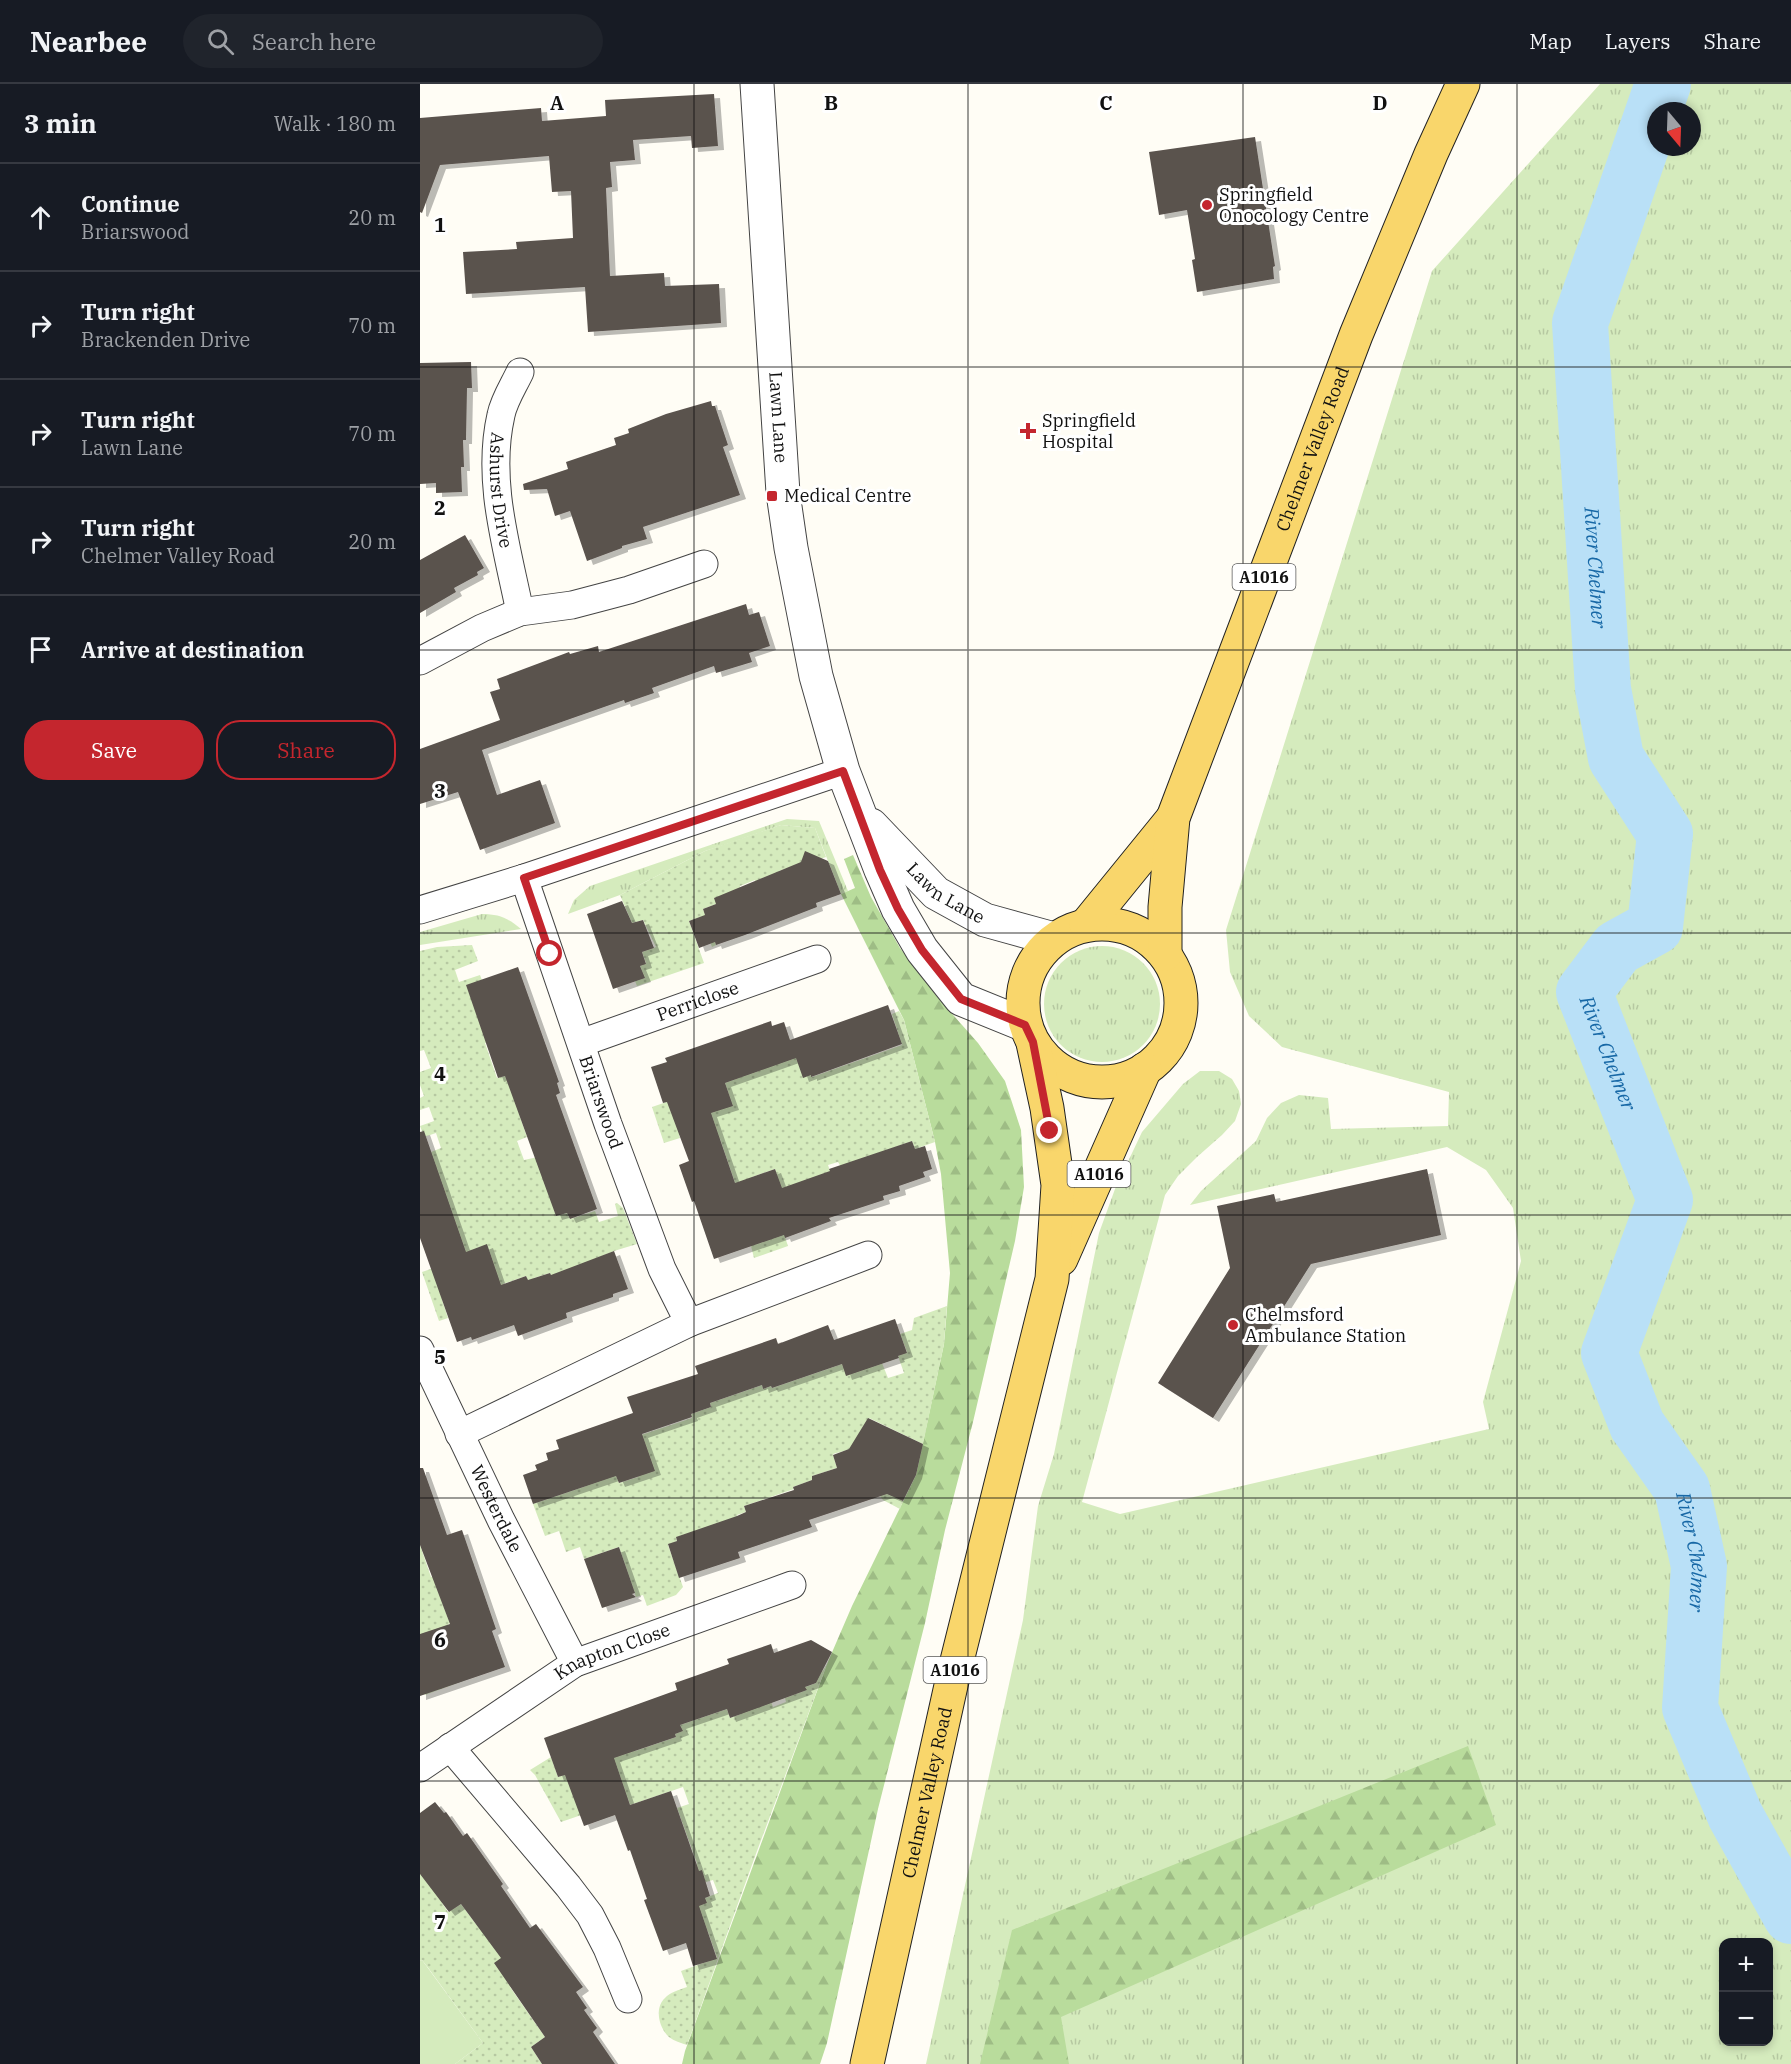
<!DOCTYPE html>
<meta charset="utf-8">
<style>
body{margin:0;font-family:"IBM Plex Serif",serif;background:#20242c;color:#f1f3f6}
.controls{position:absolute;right:18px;bottom:18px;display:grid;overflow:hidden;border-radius:12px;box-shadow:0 3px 9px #0003}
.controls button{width:54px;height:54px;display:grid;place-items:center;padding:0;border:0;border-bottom:2px solid #363941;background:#171b24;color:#f1f3f6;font:30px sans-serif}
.compass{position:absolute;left:1227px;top:18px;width:54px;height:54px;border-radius:50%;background:#171b24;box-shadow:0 3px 9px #0003;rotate:161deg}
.stop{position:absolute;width:18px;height:18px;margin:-14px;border:4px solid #c4262e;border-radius:50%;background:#fff}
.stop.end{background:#c4262e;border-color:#fff;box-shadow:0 2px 6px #0008}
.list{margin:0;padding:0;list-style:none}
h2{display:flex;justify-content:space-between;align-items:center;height:78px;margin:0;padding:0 24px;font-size:26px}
h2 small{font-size:20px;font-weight:400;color:#9ea1a6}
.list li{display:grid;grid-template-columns:39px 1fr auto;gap:18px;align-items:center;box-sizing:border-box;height:108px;padding:0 24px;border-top:2px solid #363941}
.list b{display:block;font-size:22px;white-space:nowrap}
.list p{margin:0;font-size:20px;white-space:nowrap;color:#9ea1a6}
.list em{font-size:20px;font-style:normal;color:#9ea1a6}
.actions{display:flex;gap:12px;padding:18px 24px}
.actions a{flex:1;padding:14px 0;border:2px solid #c4262e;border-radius:24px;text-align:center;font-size:21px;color:#c4262e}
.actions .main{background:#c4262e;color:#fff}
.icon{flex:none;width:33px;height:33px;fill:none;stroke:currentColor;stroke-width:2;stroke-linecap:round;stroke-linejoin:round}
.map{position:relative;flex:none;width:1371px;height:1980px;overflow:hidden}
header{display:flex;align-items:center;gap:36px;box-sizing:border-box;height:84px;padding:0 30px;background:#171b24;border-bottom:2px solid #363941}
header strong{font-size:28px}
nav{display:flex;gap:33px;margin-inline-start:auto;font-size:21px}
.search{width:420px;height:54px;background:#20242c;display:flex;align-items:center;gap:15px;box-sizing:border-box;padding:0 21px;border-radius:33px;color:#9ea1a6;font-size:22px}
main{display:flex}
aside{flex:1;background:#171b24}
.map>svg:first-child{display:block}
.grass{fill:url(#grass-tufts);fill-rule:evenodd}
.forest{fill:url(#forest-firs)}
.park{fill:#d5ebbd}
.garden{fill:url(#garden-dots);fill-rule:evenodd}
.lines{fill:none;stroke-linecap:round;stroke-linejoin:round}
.river{stroke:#b9e0f7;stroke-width:56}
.building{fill:#5a524d;filter:url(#shadow)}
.minor-casing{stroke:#444;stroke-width:29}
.tertiary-casing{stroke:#444;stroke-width:35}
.primary-casing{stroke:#222;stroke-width:35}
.minor{stroke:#fff;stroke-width:27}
.tertiary{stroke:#fff;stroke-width:33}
.primary{stroke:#f9d66b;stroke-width:33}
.route{stroke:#c4262e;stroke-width:8}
.grid{fill:none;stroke:#111;stroke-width:1.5;stroke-opacity:0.55}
.poi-dot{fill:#c4262e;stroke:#fff;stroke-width:2}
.labels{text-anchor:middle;stroke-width:6;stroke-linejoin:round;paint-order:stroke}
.shield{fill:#fff;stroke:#585858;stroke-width:1.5}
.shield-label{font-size:16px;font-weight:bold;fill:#111}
.poi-label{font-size:18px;fill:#111;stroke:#fff;text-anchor:start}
.street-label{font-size:18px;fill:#111;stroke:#fff}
.water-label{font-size:20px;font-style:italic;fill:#1768a6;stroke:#fff}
.grid-label{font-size:20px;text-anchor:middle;font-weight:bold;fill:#111;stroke:#fff;stroke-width:6;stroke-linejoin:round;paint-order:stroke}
</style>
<header>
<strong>Nearbee</strong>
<div class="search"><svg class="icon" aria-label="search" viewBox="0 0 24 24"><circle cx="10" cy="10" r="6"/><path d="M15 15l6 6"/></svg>Search here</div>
<nav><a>Map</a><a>Layers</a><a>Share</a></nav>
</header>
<main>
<aside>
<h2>3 min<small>Walk · 180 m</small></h2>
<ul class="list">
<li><svg class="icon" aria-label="ahead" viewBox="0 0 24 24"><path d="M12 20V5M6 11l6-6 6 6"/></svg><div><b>Continue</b><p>Briarswood</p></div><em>20 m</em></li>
<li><svg class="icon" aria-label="right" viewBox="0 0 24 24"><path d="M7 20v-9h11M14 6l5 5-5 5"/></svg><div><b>Turn right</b><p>Brackenden Drive</p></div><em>70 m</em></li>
<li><svg class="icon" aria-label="right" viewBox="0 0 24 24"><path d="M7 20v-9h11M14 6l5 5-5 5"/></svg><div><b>Turn right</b><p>Lawn Lane</p></div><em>70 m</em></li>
<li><svg class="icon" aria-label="right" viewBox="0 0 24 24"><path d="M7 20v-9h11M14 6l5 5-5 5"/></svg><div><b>Turn right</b><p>Chelmer Valley Road</p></div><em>20 m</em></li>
<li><svg class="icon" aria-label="arrive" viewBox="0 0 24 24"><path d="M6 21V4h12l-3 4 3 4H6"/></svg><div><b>Arrive at destination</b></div></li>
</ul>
<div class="actions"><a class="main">Save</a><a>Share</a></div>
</aside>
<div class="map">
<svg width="1371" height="1980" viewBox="0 0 1371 1980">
<defs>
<pattern id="grass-tufts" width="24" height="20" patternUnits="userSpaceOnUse" patternTransform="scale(1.5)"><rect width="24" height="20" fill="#d5ebbd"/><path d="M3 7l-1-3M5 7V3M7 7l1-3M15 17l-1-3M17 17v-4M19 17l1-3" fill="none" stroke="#b6c8a1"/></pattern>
<pattern id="forest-firs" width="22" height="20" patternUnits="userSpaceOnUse" patternTransform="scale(1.5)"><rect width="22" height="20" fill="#b9dc9c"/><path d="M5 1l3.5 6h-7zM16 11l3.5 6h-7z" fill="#9ebc85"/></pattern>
<pattern id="garden-dots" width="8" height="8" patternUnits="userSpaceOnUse" patternTransform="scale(1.5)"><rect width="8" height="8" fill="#d5ebbd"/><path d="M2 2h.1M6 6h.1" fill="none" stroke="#b6c8a1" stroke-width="1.8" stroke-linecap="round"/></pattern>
<filter id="shadow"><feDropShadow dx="6" dy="4" stdDeviation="0" flood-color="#0004"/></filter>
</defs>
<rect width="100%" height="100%" fill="#fffdf5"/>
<g class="grass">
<path d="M1180,0H1371V1980H506L603,1536L618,1422L634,1370L679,1149L695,1105L722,1048L763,1000L780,987H799L812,995L819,1007L821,1020L815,1037L802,1051L777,1073L758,1092L745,1111L662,1418L700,1430L1069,1345L1063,1318L1101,1177L1093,1124L1066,1086L1027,1063L770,1121L781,1107L836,1057L847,1034L861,1019L879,1011L908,1014L911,1045L1028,1042L1029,1008L862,963L829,932L810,888L806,846L1012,187ZM1236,27H1272V63H1236ZM1304,1858H1348V1958H1304Z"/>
<path d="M367,735L399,737L428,807L421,810L395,744L361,741L304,761L285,767L200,811L148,830L154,816L170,802Z"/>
<path d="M62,830C79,830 88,834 101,845L0,861V848Z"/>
<circle cx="682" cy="920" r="58"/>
</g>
<g class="forest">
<path d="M433,771L451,813L480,864L519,915L558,959L585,997L601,1046L604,1103L595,1157L553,1338L525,1446L505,1539L458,1725L407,1959L400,1980H262L265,1967L407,1580L432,1522L496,1391L524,1260L530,1189L521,1090L515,1058L484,936L421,810L435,804L424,775Z"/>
<path d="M1048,1662L1076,1741L641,1933L649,1980H560L592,1846Z"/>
</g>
<path class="park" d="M2,1876L63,1959L35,1980H0V1877Z"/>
<g class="garden">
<path d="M361,741L395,744L406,773C390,779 375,781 359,787L360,790L336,799L335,796L320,802V804L296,820L283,825L296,861L292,863L281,833L269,837L284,879L217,902L215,897L224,894L220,882L226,879L222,868L236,863L223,836L212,839L200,811L285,767Z"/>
<path d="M52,861L58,877L35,886L39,898L60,891L83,952L65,959L77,994L95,989L100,1033L107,1053L97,1057L104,1076L118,1073L136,1132L147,1129L150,1135L175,1127L179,1138L198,1132L195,1120L197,1119L203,1124L217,1160L194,1167L132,1193L130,1189L114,1194L110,1202L106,1192L83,1200L86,1212L22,1216L28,1234L19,1237L2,1188L34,1177L11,1068L21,1064L16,1049L4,1053L0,1042L14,1037L9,1023L0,1026V1014L4,1012L0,1001V988L11,984L4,966L0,967V867L17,863ZM67,1161L75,1185L57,1164Z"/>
<path d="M479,927L484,936L515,1058L495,1065L492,1057L421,1083L418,1078L408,1081L410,1087L357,1129L368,1162L334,1174L316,1102L300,1055L259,1051L260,1054L244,1059L232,1023L296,1001L312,1021L305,999L375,972L392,993L482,961L472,930ZM355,1085L359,1098L336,1105L332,1093Z"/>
<path d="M527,1222L524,1260L503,1360L449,1334L441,1346L463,1407L483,1417L480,1425L463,1416L460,1412L431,1365L413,1370L417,1384L392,1392V1396L373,1403L374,1405L324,1422L326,1428L317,1431L327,1460L256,1453L257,1457L248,1461L263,1503L256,1511L227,1522L223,1511L216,1513L199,1463L164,1475L160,1463L146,1468L139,1447L125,1452L113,1420L166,1402L156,1373L196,1391L199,1399L218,1393L221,1351L272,1334L271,1330L291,1323L290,1319L342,1301L343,1305L351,1302L352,1304L422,1280L462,1279L468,1294L484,1289L478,1272L487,1268L480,1250L492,1246L494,1234Z"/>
<path d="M0,1461L11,1493L53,1478L54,1481L14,1496L29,1537L65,1525V1527L28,1540L39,1573L36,1575L43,1597L5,1611L0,1596Z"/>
<path d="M407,1580L337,1767L267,1961C261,1959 254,1957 249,1953C239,1944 234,1924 245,1914C250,1908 259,1906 267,1903L261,1887L297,1874L288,1848L272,1828L285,1814L298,1809L293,1796L286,1798L274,1789L277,1779L257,1724L269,1720L263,1703L210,1721L208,1715L141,1738L115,1691L110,1686L131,1673L138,1693L214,1665L215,1667L256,1653L255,1650L262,1647L260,1641L307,1625L310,1634L318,1631L348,1610L353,1623L366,1618L365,1614L386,1606L385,1603L396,1599L394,1591L402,1588Z"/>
<path d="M0,1790L34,1810L22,1819L28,1828L41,1820L55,1839L105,1892L90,1903L125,1953L111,1963L122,1980H35L63,1959L9,1885L2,1876L0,1877Z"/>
</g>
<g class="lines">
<path class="river" id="s1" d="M1243,0L1160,239L1183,605L1196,674L1245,750L1235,843L1197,864L1164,908L1245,1116L1189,1269L1217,1341L1262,1405L1279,1482L1270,1624L1315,1731L1371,1832"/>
</g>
<g class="building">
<path d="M294,10L298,62L272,64L271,52L213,56L215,76L190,78L192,103L186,104L190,192L244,189L245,202L299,200L301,239L168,248L165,203L46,210L43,168L97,165L96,158L153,154L151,107L132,108L129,72L20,81L2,129L0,128V34L121,24L122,37L186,32L185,16Z"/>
<path d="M835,53L855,182L853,183L854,195L777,208L772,176L775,175L767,126L739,131L729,68Z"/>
<path d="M51,278L52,304H47L46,356H43L44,383H41L42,408L16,409V399L0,400V279Z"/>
<path d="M291,317L292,322H295L308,361L303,363L320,411L223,443L227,455L202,462V464L167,477L150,427L135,432L127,405L104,406L103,400L148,385L146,378L196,361L194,354L209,349L208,345L246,330Z"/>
<path d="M45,451L64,484L57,488L58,491L34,504L36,508L0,529V476Z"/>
<path d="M326,520L329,531L339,528L350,562L329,569L332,578L296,589L294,582L232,604L234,609L205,619L204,616L62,666L77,711L120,696L135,739L60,766L38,708L0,720V665L80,636L70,608L80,605L77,595L149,568L150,570L178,562L179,568Z"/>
<path d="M385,767L408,777L421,810L396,819L397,823L325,851L296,861L295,858L279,864L269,837L285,831L283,825L296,820L294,814L381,778Z"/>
<path d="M202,817L212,839L223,836L234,864L222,868L226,880L220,882L225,894L193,905L167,830Z"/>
<path d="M98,883L139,998L137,999L140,1009L136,1011L177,1125L150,1135L147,1129L136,1132L85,992L78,994L46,901Z"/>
<path d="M468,921L482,960L391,993V991L383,994L376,974L305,999L313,1022L291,1029L315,1099L355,1085L362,1104L410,1087L409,1085L492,1057L495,1065L505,1062L512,1085L503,1088L505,1093L479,1102L480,1107L463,1112L464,1116L409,1134L411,1137L365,1154L364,1151L294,1175L274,1117L272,1118L259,1081L269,1077L247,1018L243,1019L231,983L247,978L245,974L351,937L352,942L364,938L370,956Z"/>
<path d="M4,1047L46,1168L67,1160L81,1201L106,1192L108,1196L130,1189L131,1191L194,1167L208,1205L193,1210V1213L146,1229L147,1234L98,1252L94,1241L52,1256L51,1253L37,1258L0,1154V1048Z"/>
<path d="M1007,1085L1021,1151L891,1180L793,1334L738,1299L810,1184L797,1122L854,1110L856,1118Z"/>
<path d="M475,1235L487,1269L478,1272L479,1274L426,1292L422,1280L352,1304L351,1302L343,1305L342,1301L290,1319L291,1323L271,1330L272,1333L222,1350L235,1387L199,1399L196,1392L113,1420L103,1391L117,1386L115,1381L128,1376L126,1369L139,1365L136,1356L213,1329L207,1313L278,1290L275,1282L356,1254L358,1260L408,1241L414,1256Z"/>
<path d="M448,1334L503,1360L496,1391L483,1417L467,1410L389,1436L392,1443L318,1468L320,1474L259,1494L248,1460L257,1457L256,1453L317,1432L326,1428L324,1422L374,1406L373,1403L392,1396V1392L417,1384L413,1371L429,1365Z"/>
<path d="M0,1384H3L27,1451L42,1446L76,1545L72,1547L85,1583L0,1612V1550L30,1540L0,1461Z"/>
<path d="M199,1463L215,1509L212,1510L216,1513L182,1524L164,1475Z"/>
<path d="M391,1556L412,1568L396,1599L385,1603L387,1606L310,1634L307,1625L260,1641L263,1647L255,1650L256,1653L194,1674L210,1721L251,1707L279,1787L282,1786L290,1812L285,1814L287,1819L279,1822L297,1875L273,1882L266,1859L243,1867L224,1816L227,1815L210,1766L208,1767L195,1731L164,1742L145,1691L138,1693L124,1654L257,1606L255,1599L309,1580L307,1575L351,1560L354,1569Z"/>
<path d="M15,1718L24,1729L26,1728L43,1752L47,1749L83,1800L81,1802L110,1844L116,1840L163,1903L156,1908L167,1924L164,1926L177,1944L173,1948L195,1980H122L111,1963L125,1953L74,1879L81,1874L41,1820L29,1828L0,1790V1729Z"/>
</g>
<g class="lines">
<defs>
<g id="minor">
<path id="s2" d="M100,288C94,301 84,316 81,331C66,397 87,463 100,528"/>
<path d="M0,577L62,544L100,528L152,521L209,506L284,480"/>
<path id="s3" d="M104,794L188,1040L242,1185L269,1239"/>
<path d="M0,826L104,794L423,687"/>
<path id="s4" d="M161,959L397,875"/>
<path id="s5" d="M0,1266L81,1436L155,1579"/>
<path d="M39,1350L269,1239L448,1171"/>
<path d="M30,1663L148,1802L170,1831L187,1864L208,1915"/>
<path id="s6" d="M0,1684L155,1579L372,1501"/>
</g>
<g id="tertiary">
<path id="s7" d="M337,0L363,409L371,464L396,592L423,687L461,786L478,825L502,866L541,915L605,941"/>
<path id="s8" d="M451,741L516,809L565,836L634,855"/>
</g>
<g id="primary">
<circle cx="682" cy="919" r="79"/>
<path d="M666,841L753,734"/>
<path id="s9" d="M745,870V823L753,734L936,251L1011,70L1043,0"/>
<path d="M641,1175L725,985"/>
<path id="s10" d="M447,1980L532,1597L632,1195L638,1101L627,1024L613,959"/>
</g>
</defs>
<use href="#minor" class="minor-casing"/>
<use href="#tertiary" class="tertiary-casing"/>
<use href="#primary" class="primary-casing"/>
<use href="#minor" class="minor"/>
<use href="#tertiary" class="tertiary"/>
<use href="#primary" class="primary"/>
</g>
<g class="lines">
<path class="route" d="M130,870L104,794L423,687L460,786L478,825L502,866L541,915L605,941L613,958L630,1047"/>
</g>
<path class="grid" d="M274,0V1980M548,0V1980M823,0V1980M1097,0V1980M0,283H1371M0,566H1371M0,849H1371M0,1131H1371M0,1414H1371M0,1697H1371"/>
<g class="poi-dot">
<circle cx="787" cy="121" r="6"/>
<path d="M605 338h6v6h6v6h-6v6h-6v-6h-6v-6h6z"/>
<rect x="346" y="406" width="12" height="12" rx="3"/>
<circle cx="813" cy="1241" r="6"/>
</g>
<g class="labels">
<g class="shield">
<rect x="812.5" y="480" width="63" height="26" rx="4.5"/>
<rect x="647.5" y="1077" width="63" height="26" rx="4.5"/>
<rect x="503.5" y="1573" width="63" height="26" rx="4.5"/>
</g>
<g class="shield-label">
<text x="844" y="499">A1016</text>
<text x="679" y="1096">A1016</text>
<text x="535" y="1592">A1016</text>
</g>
<g class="poi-label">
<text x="799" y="117">Springfield<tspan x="799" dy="21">Onocology Centre</tspan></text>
<text x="622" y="343">Springfield<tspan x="622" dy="21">Hospital</tspan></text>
<text x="364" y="418">Medical Centre</text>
<text x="825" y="1237">Chelmsford<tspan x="825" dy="21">Ambulance Station</tspan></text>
</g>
<g class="street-label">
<text dy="6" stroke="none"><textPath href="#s7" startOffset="334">Lawn Lane</textPath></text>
<text dy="6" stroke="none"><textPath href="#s9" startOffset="531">Chelmer Valley Road</textPath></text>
<text dy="6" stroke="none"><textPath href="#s2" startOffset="123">Ashurst Drive</textPath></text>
<text dy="6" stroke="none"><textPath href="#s8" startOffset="102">Lawn Lane</textPath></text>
<text dy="6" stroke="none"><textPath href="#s4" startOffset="124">Perriclose</textPath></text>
<text dy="6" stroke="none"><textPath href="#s3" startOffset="237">Briarswood</textPath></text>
<text dy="6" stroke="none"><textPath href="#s5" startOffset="176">Westerdale</textPath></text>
<text dy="6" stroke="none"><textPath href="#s6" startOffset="226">Knapton Close</textPath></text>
<text dy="6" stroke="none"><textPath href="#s10" startOffset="278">Chelmer Valley Road</textPath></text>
</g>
<g class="water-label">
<text dy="7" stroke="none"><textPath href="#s1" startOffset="498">River Chelmer</textPath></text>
<text dy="7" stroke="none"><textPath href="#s1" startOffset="1038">River Chelmer</textPath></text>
<text dy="7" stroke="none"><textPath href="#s1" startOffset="1578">River Chelmer</textPath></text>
</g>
</g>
<g class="grid-label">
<text x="137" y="26">A</text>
<text x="411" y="26">B</text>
<text x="686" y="26">C</text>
<text x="960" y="26">D</text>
<text x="20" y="148">1</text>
<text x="20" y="431">2</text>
<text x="20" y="714">3</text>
<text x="20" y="997">4</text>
<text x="20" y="1280">5</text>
<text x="20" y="1563">6</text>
<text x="20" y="1845">7</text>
</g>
</svg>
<div class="controls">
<button>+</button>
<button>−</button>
</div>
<svg class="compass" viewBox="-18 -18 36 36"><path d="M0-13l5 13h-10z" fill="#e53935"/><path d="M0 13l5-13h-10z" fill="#9ea1a6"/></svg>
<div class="stop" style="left:130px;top:870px"></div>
<div class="stop end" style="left:630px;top:1047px"></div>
</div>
</main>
